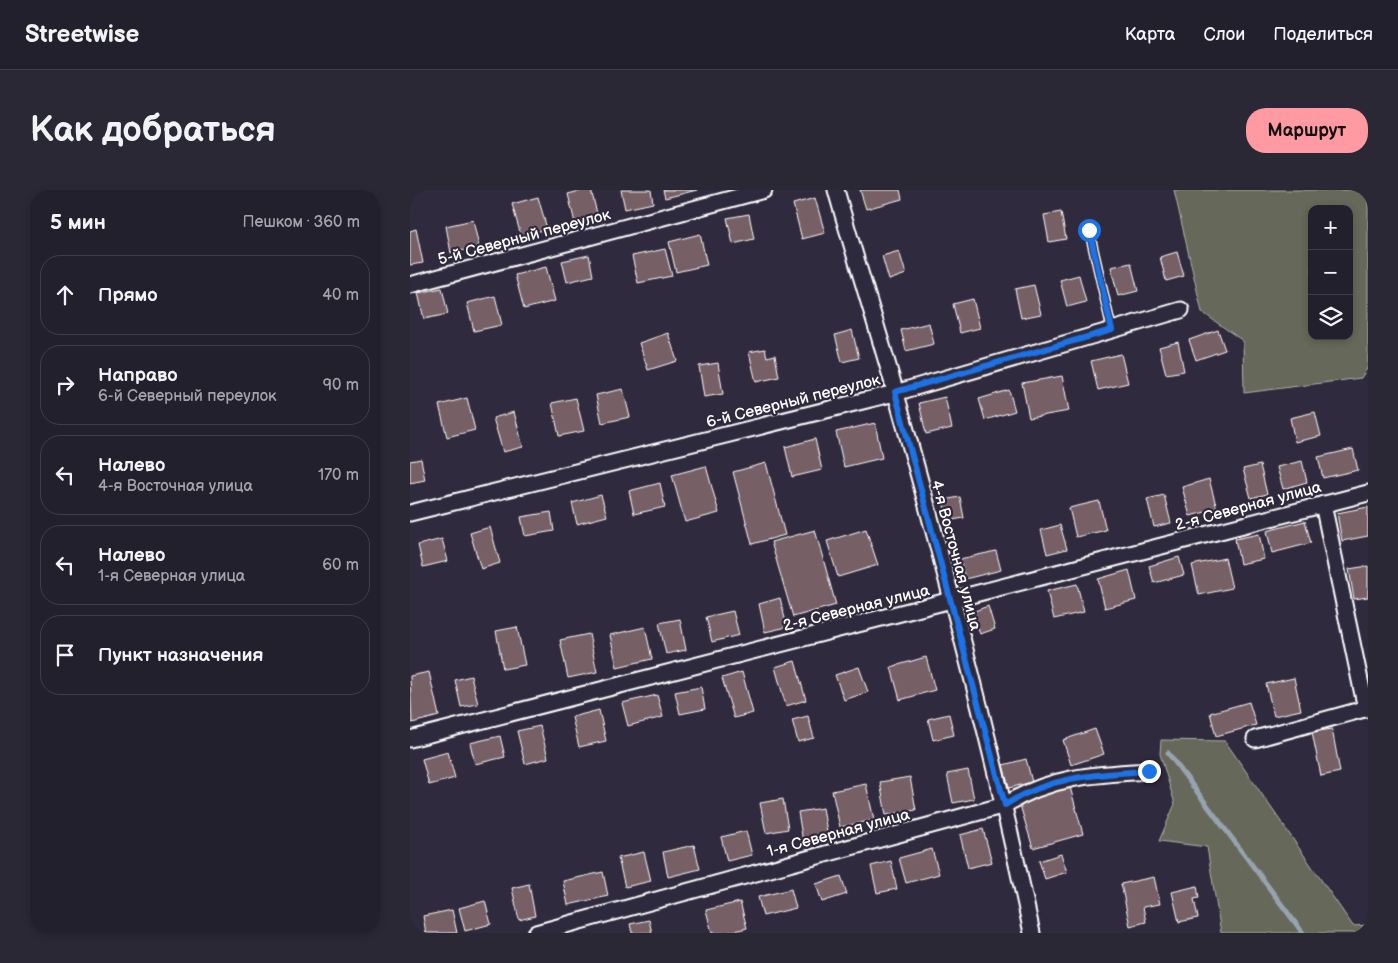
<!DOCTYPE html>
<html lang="ru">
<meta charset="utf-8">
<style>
body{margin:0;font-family:"Balsamiq Sans",sans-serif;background:#2b2836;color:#f1f3f6}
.controls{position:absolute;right:15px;top:15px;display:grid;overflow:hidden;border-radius:10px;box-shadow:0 2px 8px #0003}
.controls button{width:45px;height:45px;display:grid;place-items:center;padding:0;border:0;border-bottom:1px solid #403e4a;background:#23202e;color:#f1f3f6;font:25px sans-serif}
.stop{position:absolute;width:15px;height:15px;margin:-11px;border:4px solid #1a73e8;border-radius:50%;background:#fff}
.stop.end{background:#1a73e8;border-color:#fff;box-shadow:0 1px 5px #0008}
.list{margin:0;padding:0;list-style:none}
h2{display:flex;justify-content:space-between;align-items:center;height:65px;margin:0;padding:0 20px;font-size:21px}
h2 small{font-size:16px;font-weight:400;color:#a3a3aa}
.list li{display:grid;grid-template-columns:32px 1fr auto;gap:15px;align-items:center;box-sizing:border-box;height:80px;margin:0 10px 10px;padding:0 10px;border:1px solid #403e4a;border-radius:20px}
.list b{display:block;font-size:19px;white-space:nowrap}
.list p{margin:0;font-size:16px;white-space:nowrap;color:#a3a3aa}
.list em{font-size:16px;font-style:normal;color:#a3a3aa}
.icon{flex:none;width:28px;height:28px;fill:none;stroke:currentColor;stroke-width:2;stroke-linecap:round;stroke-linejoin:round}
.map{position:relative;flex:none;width:958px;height:743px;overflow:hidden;border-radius:20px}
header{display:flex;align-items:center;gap:30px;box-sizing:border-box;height:70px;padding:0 25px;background:#23202e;border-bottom:1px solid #403e4a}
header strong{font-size:24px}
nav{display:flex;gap:28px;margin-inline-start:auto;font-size:18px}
.intro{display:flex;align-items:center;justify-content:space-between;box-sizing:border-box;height:120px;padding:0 30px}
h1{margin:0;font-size:35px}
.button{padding:12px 22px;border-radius:20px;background:#ff9aa2;color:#111;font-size:18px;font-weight:700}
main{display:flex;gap:30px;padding:0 30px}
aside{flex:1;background:#23202e;border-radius:20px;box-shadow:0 2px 8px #0003}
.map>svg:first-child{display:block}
.green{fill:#66685a;stroke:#b2b4ac;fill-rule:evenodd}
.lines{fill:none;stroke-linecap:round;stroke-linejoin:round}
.stream{stroke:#96a3b0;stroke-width:5}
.building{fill:#776165;stroke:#fff}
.service-casing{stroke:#fff;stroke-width:11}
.minor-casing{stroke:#fff;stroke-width:19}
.service{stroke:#2f2a3d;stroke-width:8}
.minor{stroke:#2f2a3d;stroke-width:15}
.route{stroke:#1a73e8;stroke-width:6}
.labels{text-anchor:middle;stroke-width:4.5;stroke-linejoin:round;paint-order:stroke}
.street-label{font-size:16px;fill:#fff;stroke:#2f2a3d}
</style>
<header>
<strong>Streetwise</strong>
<nav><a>Карта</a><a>Слои</a><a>Поделиться</a></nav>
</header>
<div class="intro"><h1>Как добраться</h1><a class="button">Маршрут</a></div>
<main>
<aside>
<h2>5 мин<small>Пешком · 360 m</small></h2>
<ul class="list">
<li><svg class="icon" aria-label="ahead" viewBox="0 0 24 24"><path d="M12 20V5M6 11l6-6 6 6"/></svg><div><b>Прямо</b></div><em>40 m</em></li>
<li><svg class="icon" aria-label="right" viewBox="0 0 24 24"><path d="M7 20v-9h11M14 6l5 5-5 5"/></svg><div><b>Направо</b><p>6-й Северный переулок</p></div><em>90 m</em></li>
<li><svg class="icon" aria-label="left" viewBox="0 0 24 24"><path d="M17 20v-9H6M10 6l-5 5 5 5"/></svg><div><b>Налево</b><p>4-я Восточная улица</p></div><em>170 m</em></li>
<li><svg class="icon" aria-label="left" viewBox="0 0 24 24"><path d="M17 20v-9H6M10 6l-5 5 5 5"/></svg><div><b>Налево</b><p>1-я Северная улица</p></div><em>60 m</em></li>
<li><svg class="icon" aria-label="arrive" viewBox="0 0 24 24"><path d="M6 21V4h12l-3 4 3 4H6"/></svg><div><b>Пункт назначения</b></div></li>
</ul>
</aside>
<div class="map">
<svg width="958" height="743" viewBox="0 0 958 743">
<rect width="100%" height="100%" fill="#2f2a3d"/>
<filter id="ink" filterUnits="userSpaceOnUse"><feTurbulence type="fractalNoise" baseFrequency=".02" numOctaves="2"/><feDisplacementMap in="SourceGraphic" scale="10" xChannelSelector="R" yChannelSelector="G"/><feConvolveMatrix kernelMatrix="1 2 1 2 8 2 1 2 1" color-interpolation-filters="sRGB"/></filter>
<g filter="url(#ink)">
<g class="green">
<path d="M764,0H958V177L951,188L834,203L833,151L792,122ZM902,19H939V146H902Z"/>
<path d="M751,550L815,551L943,736L958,735V743H811L797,657L749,651L765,614L750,564Z"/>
</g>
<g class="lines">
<path class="stream" d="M758,563L893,743"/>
</g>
<g class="building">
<path d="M174,0H181L188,27L165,33L158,4Z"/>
<path d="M211,0H241L243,13L215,19Z"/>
<path d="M253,0H287L255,8Z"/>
<path d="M450,0H490L492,9L456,19Z"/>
<path d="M128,7L137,39L111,46L102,14Z"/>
<path d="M405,8L415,43L392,49L383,14Z"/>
<path d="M651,22L656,49L639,52L634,25Z"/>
<path d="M339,24L344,49L323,54L317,28Z"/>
<path d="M63,30L69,57L41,63L36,36Z"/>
<path d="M6,39L13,73L0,75V41Z"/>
<path d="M290,44L297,75L266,82L259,52Z"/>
<path d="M255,59L262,86L228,93L222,66Z"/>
<path d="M489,61L496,84L479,90L472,66Z"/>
<path d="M767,62L774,86L756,91L750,67Z"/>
<path d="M179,65L183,86L157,92L152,71Z"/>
<path d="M721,73L728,101L708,106L701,77Z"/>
<path d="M136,77L145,111L114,119L105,85Z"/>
<path d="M669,85L676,112L657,117L650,90Z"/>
<path d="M624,95L631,124L611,128L605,99Z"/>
<path d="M32,98L38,124L14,129L8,103Z"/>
<path d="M85,106L92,135L64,141L57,113Z"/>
<path d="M563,109L570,138L550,143L543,114Z"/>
<path d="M519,133L524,154L496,161L491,140Z"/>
<path d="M442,140L449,168L432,172L425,145Z"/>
<path d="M808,140L815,160L786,170L779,150Z"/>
<path d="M258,143L267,171L238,180L229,153Z"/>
<path d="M768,152L774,181L756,184L749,157Z"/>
<path d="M355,159L357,167L365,165L369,187L346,192L339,162Z"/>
<path d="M711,164L718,193L688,200L681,171Z"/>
<path d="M308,173L313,204L294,207L289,176Z"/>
<path d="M652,186L659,221L619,228L612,193Z"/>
<path d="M213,199L220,227L192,233L186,205Z"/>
<path d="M599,200L605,221L575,230L569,209Z"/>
<path d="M535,207L542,238L516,244L509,213Z"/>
<path d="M57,208L65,240L37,247L29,215Z"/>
<path d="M166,208L174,241L149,246L142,213Z"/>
<path d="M104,222L113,257L93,262L83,228Z"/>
<path d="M905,222L911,246L885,252L880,228Z"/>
<path d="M465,233L472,268L434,277L426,242Z"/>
<path d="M405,249L412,280L382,287L375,257Z"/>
<path d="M943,259L948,280L913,288L908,267Z"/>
<path d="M11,269L15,290L0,293V271Z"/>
<path d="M892,271L897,292L873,299L867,277Z"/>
<path d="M356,273L375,345L342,354L323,282Z"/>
<path d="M850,275L857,304L841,308L833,279Z"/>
<path d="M296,276L309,323L275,332L262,285Z"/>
<path d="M799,289L807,319L780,326L772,297Z"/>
<path d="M250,293L255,317L224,324L219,301Z"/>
<path d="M191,305L197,326L167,334L162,313Z"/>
<path d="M754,305L761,333L744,337L737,309Z"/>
<path d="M550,307L554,328L537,331L533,310Z"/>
<path d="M689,311L696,340L666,347L659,318Z"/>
<path d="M958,317V346L932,351L927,323Z"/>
<path d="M141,322L144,341L115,346L111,327Z"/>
<path d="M895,331L901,353L862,363L857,341Z"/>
<path d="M650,335L657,359L637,364L631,340Z"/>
<path d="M80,337L90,373L71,379L60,343Z"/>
<path d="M456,339L468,375L428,387L417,351Z"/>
<path d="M405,340L426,415L383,427L361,352Z"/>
<path d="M849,344L854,369L830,374L825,349Z"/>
<path d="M32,349L38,371L13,377L8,355Z"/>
<path d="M586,361L591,380L555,389L550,369Z"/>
<path d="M769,367L774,385L744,393L739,376Z"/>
<path d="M815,368L822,398L789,405L782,375Z"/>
<path d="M958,376V407L944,409L939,379Z"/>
<path d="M719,380L726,410L695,418L688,389Z"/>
<path d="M667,394L674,422L644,429L637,401Z"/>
<path d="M370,408L377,437L355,442L349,414Z"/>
<path d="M578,416L585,439L570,444L562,422Z"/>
<path d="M323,421L329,445L302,452L296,427Z"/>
<path d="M270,429L276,460L256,464L249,433Z"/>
<path d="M107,437L115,475L93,479L86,441Z"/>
<path d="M235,437L242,469L207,477L200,445Z"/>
<path d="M179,444L187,482L158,488L150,450Z"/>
<path d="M516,467L525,500L490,510L481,477Z"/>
<path d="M385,471L396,510L376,516L365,477Z"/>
<path d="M449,477L458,502L434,510L425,485Z"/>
<path d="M19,482L29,526L2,533L0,486Z"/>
<path d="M332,482L343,523L324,528L312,488Z"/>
<path d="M61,486L68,514L51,517L45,490Z"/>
<path d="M884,488L891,520L864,526L856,494Z"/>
<path d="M291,497L295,519L270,524L265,502Z"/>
<path d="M247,505L253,527L218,536L212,513Z"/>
<path d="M839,512L846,535L806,546L800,523Z"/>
<path d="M189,520L196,551L169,557L162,527Z"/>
<path d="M539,524L544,545L523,550L518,529Z"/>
<path d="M398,526L404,548L388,552L382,530Z"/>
<path d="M130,536L138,568L115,574L107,541Z"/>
<path d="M685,539L694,564L661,575L653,550Z"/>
<path d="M922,539L930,582L911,586L902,542Z"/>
<path d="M90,546L95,567L65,574L60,553Z"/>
<path d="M38,562L45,588L19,595L12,569Z"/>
<path d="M616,569L622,592L599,598L593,575Z"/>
<path d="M558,580L564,609L543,613L537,584Z"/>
<path d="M500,587L506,620L476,625L470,592Z"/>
<path d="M456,594L464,630L430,637L422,601Z"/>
<path d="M660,597L673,644L623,658L609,612Z"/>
<path d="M373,609L378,639L356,643L350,613Z"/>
<path d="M413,618L418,648L393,652L388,622Z"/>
<path d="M573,639L582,672L558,678L550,645Z"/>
<path d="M336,641L342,665L317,671L311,647Z"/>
<path d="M284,655L290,679L258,687L253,662Z"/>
<path d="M522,659L529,684L496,693L489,668Z"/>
<path d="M234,662L241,691L215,697L208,668Z"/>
<path d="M651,664L657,682L635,689L629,671Z"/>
<path d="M481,671L487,699L467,703L461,676Z"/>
<path d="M193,682L198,706L158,715L153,691Z"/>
<path d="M431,686L437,704L412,712L406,694Z"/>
<path d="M744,687L750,714L733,717L736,732L720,736L711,694Z"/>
<path d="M119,694L125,726L109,730L102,698Z"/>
<path d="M787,696L789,708L784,709L788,728L769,732L762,702Z"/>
<path d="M381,699L386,718L353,726L348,707Z"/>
<path d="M75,711L81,734L55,741L49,718Z"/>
<path d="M330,712L337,738L316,743H302L296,720Z"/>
<path d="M42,720L47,743H16L13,726Z"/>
<path d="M239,730L242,743H222L220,734Z"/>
</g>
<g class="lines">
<defs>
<path id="service" d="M679,40L702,140"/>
<g id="minor">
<path d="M426,0C445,68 467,136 486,204C536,382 584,562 622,743"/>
<path d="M0,95L354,0"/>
<path d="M913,314L956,519"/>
<path d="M0,323L485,203L771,120"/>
<path d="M0,549L958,303"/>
<path d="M845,549L958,518"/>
<path d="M126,743L595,615C640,586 687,584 739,581"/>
</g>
</defs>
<use href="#service" class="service-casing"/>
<use href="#minor" class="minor-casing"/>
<use href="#service" class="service"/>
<use href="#minor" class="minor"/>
</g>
</g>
<g class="lines" filter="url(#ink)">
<path class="route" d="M679,40L702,140L485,202L595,615C640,586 687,584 739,581"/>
</g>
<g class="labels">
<g class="street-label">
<text transform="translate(114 46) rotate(-15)" y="6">5-й Северный переулок</text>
<text transform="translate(383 210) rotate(-14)" y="6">6-й Северный переулок</text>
<text transform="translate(838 315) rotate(-15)" y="6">2-я Северная улица</text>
<text transform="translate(547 365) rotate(75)" y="6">4-я Восточная улица</text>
<text transform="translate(446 417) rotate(-14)" y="6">2-я Северная улица</text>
<text transform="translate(428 642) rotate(-15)" y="6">1-я Северная улица</text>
</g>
</g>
</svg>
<div class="controls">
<button>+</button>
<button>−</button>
<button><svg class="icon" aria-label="layers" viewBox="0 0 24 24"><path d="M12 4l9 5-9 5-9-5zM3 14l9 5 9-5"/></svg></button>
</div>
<div class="stop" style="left:679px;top:40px"></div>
<div class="stop end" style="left:739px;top:581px"></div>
</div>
</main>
